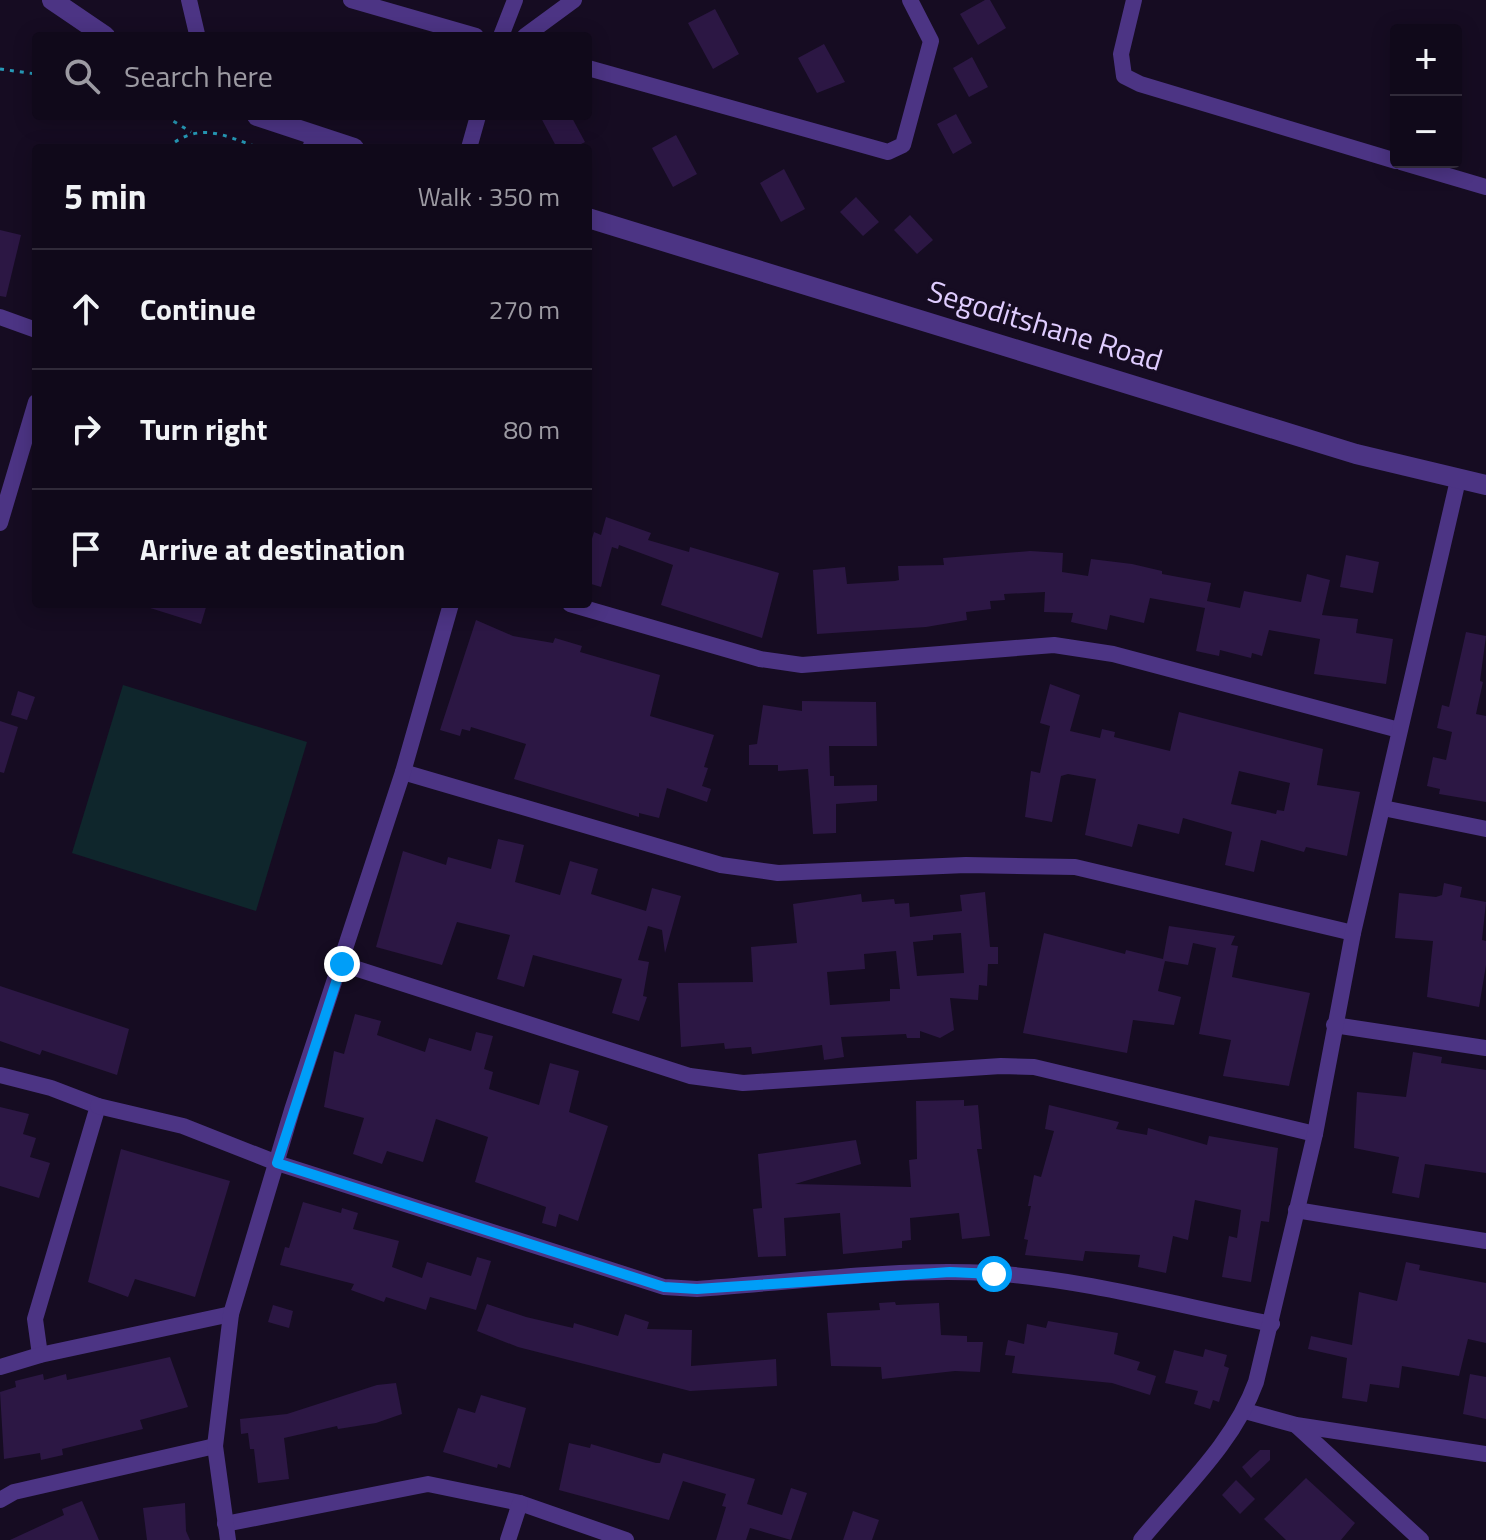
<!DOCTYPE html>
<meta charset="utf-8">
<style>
body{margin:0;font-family:"Titillium Web",sans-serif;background:#191223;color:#f1f3f6}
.controls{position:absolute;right:24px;top:24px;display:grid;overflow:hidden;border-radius:8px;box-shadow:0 4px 20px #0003}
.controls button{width:72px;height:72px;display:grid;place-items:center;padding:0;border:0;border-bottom:2px solid #302a39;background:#10091a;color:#f1f3f6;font:40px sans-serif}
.stop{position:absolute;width:24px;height:24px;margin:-18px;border:6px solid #009ef8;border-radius:50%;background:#fff}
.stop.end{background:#009ef8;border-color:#fff;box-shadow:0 2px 8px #0008}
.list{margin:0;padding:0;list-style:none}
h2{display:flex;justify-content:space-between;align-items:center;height:104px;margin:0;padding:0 32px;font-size:34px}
h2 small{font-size:26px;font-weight:400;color:#9c9aa2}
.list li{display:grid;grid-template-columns:52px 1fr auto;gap:24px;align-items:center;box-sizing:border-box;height:120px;padding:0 32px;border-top:2px solid #302a39}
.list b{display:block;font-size:30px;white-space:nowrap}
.list em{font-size:26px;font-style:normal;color:#9c9aa2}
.icon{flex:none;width:44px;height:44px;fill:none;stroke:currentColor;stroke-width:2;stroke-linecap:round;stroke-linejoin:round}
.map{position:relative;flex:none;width:1486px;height:1540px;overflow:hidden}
.search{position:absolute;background:#10091a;box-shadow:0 4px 20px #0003;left:32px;top:32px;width:560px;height:88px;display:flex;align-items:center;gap:20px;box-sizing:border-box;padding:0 28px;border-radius:8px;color:#9c9aa2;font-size:30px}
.panel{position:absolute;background:#10091a;box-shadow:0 4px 20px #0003;left:32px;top:144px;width:560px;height:464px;border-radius:8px}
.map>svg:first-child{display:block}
.green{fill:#0f262c}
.building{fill:#2c1744;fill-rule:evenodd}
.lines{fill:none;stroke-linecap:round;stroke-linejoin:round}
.path{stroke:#279bb9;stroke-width:3;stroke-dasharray:4 6;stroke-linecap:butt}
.service{stroke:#4c3484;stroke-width:8}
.minor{stroke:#4c3484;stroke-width:16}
.tertiary{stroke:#4c3484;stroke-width:20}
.route{stroke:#009ef8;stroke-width:10}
.labels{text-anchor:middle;stroke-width:7;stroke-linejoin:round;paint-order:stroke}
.street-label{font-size:30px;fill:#e0cdff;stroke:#160c22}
</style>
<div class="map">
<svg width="1486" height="1540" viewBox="0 0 1486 1540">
<rect width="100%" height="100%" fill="#160c22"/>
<path class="green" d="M123,685L307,742L256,911L72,853Z"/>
<g class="building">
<path d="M985,0H990L1006,28L978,45L960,14Z"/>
<path d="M715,9L739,54L713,69L688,23Z"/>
<path d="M824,44L845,82L817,93L798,58Z"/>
<path d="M972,57L988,87L969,97L953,68Z"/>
<path d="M956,114L972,143L953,154L937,124Z"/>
<path d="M540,116H571L585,142L573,148H557Z"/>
<path d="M676,135L697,174L673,187L652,148Z"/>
<path d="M784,169L805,209L781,222L760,183Z"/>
<path d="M856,197L879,222L863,236L840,212Z"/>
<path d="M910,215L933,240L917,254L894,230Z"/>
<path d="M0,230L21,235L6,297L0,296Z"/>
<path d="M606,517L651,533L648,540L689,552L690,547L779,573L762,638L661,605L673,565L619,545L618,549L612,547L601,587L588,583V552L594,532L601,535Z"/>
<path d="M1030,551L1063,553L1062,572L1088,576L1091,559L1132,564L1162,571V574L1211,583L1207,601L1240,608L1244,591L1301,602L1307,574L1330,580L1322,615L1358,619L1356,633L1393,639L1386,684L1314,674L1320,639L1269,630L1262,656L1252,653L1251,658L1220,650L1219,656L1196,651L1205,608L1150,598L1144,623L1110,615L1107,630L1071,622L1073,613L1044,612L1045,592L1004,594L1005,600L990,601L991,609L966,612L967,620L926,627L817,634L813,570L845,567L847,584L895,581L899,580L898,566L944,565L943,558Z"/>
<path d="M1346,555L1379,562L1373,593L1340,587Z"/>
<path d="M148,604H207L201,624L147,607Z"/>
<path d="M476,620L513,636L553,643L555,638L582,646L580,652L660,675L650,716L714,735L704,767L708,768L702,786L711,789L707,802L667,788L659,818L639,813V817L514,779L526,744L471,727L470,731L462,729L460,736L440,730Z"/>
<path d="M1466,632L1486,636L1480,681L1483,682L1476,714L1486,716V802L1439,794L1440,789L1427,786L1433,757L1446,760L1452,732L1437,728L1442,705L1449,707Z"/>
<path d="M1050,684L1080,695L1070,731L1100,738L1102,729L1115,732L1114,737L1170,751L1179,712L1323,749L1317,785L1360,792L1347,856L1306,847L1304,852L1261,840L1254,872L1225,865L1232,832L1183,818L1179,834L1138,824L1132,847L1085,835L1096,779L1068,774L1061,776L1052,822L1025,817L1031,771L1040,773L1050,726L1040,723ZM1239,771L1290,783L1284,811L1277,810L1276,814L1231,804Z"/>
<path d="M18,691L35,697L27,720L11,715Z"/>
<path d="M802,701L876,702L877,746H829L830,776H834V786L877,785V801L836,804V833L813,834L808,769L778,771V765H749V745L757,744L763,705L802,711Z"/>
<path d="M0,721L18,727L4,773L0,772Z"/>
<path d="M498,839L524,845L515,882L560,895L570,861L598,869L591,894L646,911L652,888L681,896L665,953L662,930L648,926L638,960L649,962L643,996L647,997L639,1021L612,1013L622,979L533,955L524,987L497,979L510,935L457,922L442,965L376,947L403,851L446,865L448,857L491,869Z"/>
<path d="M1444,883L1462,887L1460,897L1486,902L1482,940L1486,941V965L1479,1007L1427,997L1433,941L1395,938L1399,893L1436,897L1442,895Z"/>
<path d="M985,892L990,947H998V964H988L987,986L979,985L978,1000L950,998L954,1030L940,1038L920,1031V1038H907L906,1034L841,1037L844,1057L824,1060L822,1045L752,1054L751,1047L725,1049L724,1043L681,1047L678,983L753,982L751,947L797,943L793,904L861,894L862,902L894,899L895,904L909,903L910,917L962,911L960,895ZM961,933L964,973L917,976L913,942L933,940V935ZM896,951L900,989H890V1001L830,1005L827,972L865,969L864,954Z"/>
<path d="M1169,926L1235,936L1231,945L1238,946L1232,977L1310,993L1289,1086L1223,1076L1231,1040L1199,1034L1216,948L1193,943L1188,965L1165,961L1158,991L1181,997L1174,1025L1133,1020L1127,1053L1023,1033L1044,933L1125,954L1126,950L1163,959Z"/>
<path d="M0,986L129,1029L117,1075L42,1050L40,1055L0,1041Z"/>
<path d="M355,1014L381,1021L377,1035L425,1052L429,1038L471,1051L476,1032L493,1036L484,1069L493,1072L489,1089L539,1105L550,1063L579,1071L569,1112L608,1126L578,1221L559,1214L556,1227L542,1223L546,1207L475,1182L488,1137L436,1119L423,1162L387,1151L382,1164L353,1154L364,1118L324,1107L334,1051L344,1054Z"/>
<path d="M1413,1052L1442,1057L1441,1063L1486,1070V1173L1425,1164L1419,1198L1392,1193L1399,1157L1354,1148L1357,1092L1406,1097Z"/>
<path d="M964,1100V1106L978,1105L982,1149H977L990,1236L962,1239L959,1213L910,1218L911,1240L902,1241V1248L843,1254L840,1213L784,1218L786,1256L758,1257L753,1209L762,1208L758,1154L856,1140L861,1164L795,1184L911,1187L909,1160L917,1159L916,1101Z"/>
<path d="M1049,1105L1119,1122L1116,1129L1147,1135L1148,1128L1207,1145L1209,1136L1278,1148L1269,1222L1261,1221L1251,1282L1222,1277L1229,1236L1237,1238L1241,1210L1195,1200L1188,1240L1173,1236L1166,1273L1138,1267L1140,1255L1085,1251L1083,1261L1025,1255L1028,1240L1024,1239L1031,1206H1028L1034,1175L1041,1177L1054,1131L1045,1129Z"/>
<path d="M0,1107L29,1114L23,1134L36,1138L30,1157L50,1163L39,1198L0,1186Z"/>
<path d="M121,1149L230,1181L195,1297L135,1279L128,1297L88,1282Z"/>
<path d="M303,1202L341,1213L342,1208L358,1213L353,1229L399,1241L392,1267L422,1278L427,1262L471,1276L477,1257L491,1261L476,1310L430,1297L426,1310L386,1297L384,1302L351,1290L354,1284L280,1265L285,1247L289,1248Z"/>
<path d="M1406,1262L1420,1265L1419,1270L1486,1283V1343L1468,1339L1459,1376L1402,1366L1399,1388L1370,1384L1367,1402L1342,1398L1347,1358L1308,1349L1311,1336L1352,1345L1359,1292L1397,1301Z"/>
<path d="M895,1302L896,1305L939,1303L941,1335L967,1336V1342H983L980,1372L955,1371L882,1379L881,1367L831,1366L827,1313L880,1310L879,1303Z"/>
<path d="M487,1304L526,1317L573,1328L574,1323L618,1336L625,1314L649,1322L647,1329L692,1330L691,1366L776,1359L777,1386L690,1391L518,1347L477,1331Z"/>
<path d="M273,1305L293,1311L289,1328L268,1322Z"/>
<path d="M1048,1321L1118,1333L1114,1354L1140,1362L1137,1370L1156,1376L1150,1395L1112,1383L1012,1373L1015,1356L1005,1355L1008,1340L1024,1344L1027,1324L1046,1328Z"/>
<path d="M1205,1349L1227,1355L1224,1366L1229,1368L1219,1402L1213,1400L1210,1409L1194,1404L1198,1391L1165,1383L1174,1350L1203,1357Z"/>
<path d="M170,1357L188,1407L140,1420L143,1429L62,1449L63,1455L41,1460L40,1453L4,1459L0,1392L16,1387L15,1381L43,1374L44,1380L66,1374L67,1380Z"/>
<path d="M1470,1374L1486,1377V1419L1463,1414Z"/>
<path d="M396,1383L402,1414L376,1423L338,1429L337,1426L284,1438L289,1479L258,1483L254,1449H250L248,1433L241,1434L240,1419L287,1414L377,1385Z"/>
<path d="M481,1395L526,1408L510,1468L498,1464L497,1468L443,1452L458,1408L475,1413Z"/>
<path d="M569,1443L590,1448L591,1444L656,1463H660L663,1453L755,1479L747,1504L782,1515L791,1488L807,1493L791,1540L750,1528L746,1540H716L726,1507L722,1506L726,1494L683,1481L669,1520L559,1490Z"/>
<path d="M1260,1450H1270V1460L1251,1478L1242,1467Z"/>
<path d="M1306,1478L1355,1523L1341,1540H1286L1264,1519Z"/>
<path d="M1236,1480L1255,1499L1240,1514L1222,1495Z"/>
<path d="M82,1501L99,1540H10L64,1515L62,1509Z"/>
<path d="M185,1503L186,1531L190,1540H147L143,1508Z"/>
<path d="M853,1511L879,1520L872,1540H843Z"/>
</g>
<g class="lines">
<g class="path">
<path d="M0,69L36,74"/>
<path d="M165,116L191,132"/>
<path d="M167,148C199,121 224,135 259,148"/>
</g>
<path class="service" d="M306,148L310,136"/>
<g class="minor">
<path d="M189,0L197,34"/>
<path d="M351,0L476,36"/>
<path d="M1134,0L1121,54L1124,76L1140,84L1396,161"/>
<path d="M501,36L515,0"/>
<path d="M525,36L574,0"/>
<path d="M588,68L888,152L903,145L931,41L910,0"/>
<path d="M469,148L478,116"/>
<path d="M1401,162L1486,187"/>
<path d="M0,317L36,330"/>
<path d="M0,523L36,402"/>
<path d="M570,604L760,659L802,665L1054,645L1113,654L1399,730"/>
<path d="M403,772L721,865L778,873L966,865L1075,867L1353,933"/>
<path d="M1383,808L1486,829"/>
<path d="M342,964L690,1076L743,1083L1001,1066L1034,1067L1315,1134"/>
<path d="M1334,1025L1486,1048"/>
<path d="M0,1075L51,1088L98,1106L35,1319L40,1355"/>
<path d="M98,1106L183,1126L277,1163L664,1287L697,1289C794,1282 893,1268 990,1273C1084,1279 1180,1306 1272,1324"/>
<path d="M1296,1210L1486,1241"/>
<path d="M0,1367L40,1355L231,1314"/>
<path d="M1245,1411L1296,1425L1486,1454"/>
<path d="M1297,1426L1421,1540"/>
<path d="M0,1500L14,1492L215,1446"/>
<path d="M225,1524L428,1484L520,1503L626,1540"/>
<path d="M228,1540L215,1446L231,1314L292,1110L403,772L451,604"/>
<path d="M508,1540L520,1503"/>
<path d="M1141,1540C1182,1490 1234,1443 1256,1382L1315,1134L1353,933L1458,480"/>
</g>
<g class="tertiary">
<path d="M52,0L105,36"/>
<path d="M257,116L354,148"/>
<path d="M588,218L1356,454L1486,485"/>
</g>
</g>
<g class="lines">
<path class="route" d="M342,964L277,1163L664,1287L697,1289L950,1272L994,1274"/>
</g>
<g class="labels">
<g class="street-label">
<text transform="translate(1045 326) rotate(17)" y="10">Segoditshane Road</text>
</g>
</g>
</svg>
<div class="controls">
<button>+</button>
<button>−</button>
</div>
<div class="stop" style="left:994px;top:1274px"></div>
<div class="stop end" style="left:342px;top:964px"></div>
<div class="search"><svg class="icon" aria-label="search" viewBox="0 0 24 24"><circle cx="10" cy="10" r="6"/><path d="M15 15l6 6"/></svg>Search here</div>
<section class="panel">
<h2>5 min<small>Walk · 350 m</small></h2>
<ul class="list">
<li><svg class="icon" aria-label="ahead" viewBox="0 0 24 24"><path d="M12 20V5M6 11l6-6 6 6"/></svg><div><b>Continue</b></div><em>270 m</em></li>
<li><svg class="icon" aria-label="right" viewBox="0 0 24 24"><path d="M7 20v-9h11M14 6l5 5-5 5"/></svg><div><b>Turn right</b></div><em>80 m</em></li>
<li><svg class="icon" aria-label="arrive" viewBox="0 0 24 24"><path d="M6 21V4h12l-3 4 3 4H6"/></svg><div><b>Arrive at destination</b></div></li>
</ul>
</section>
</div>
